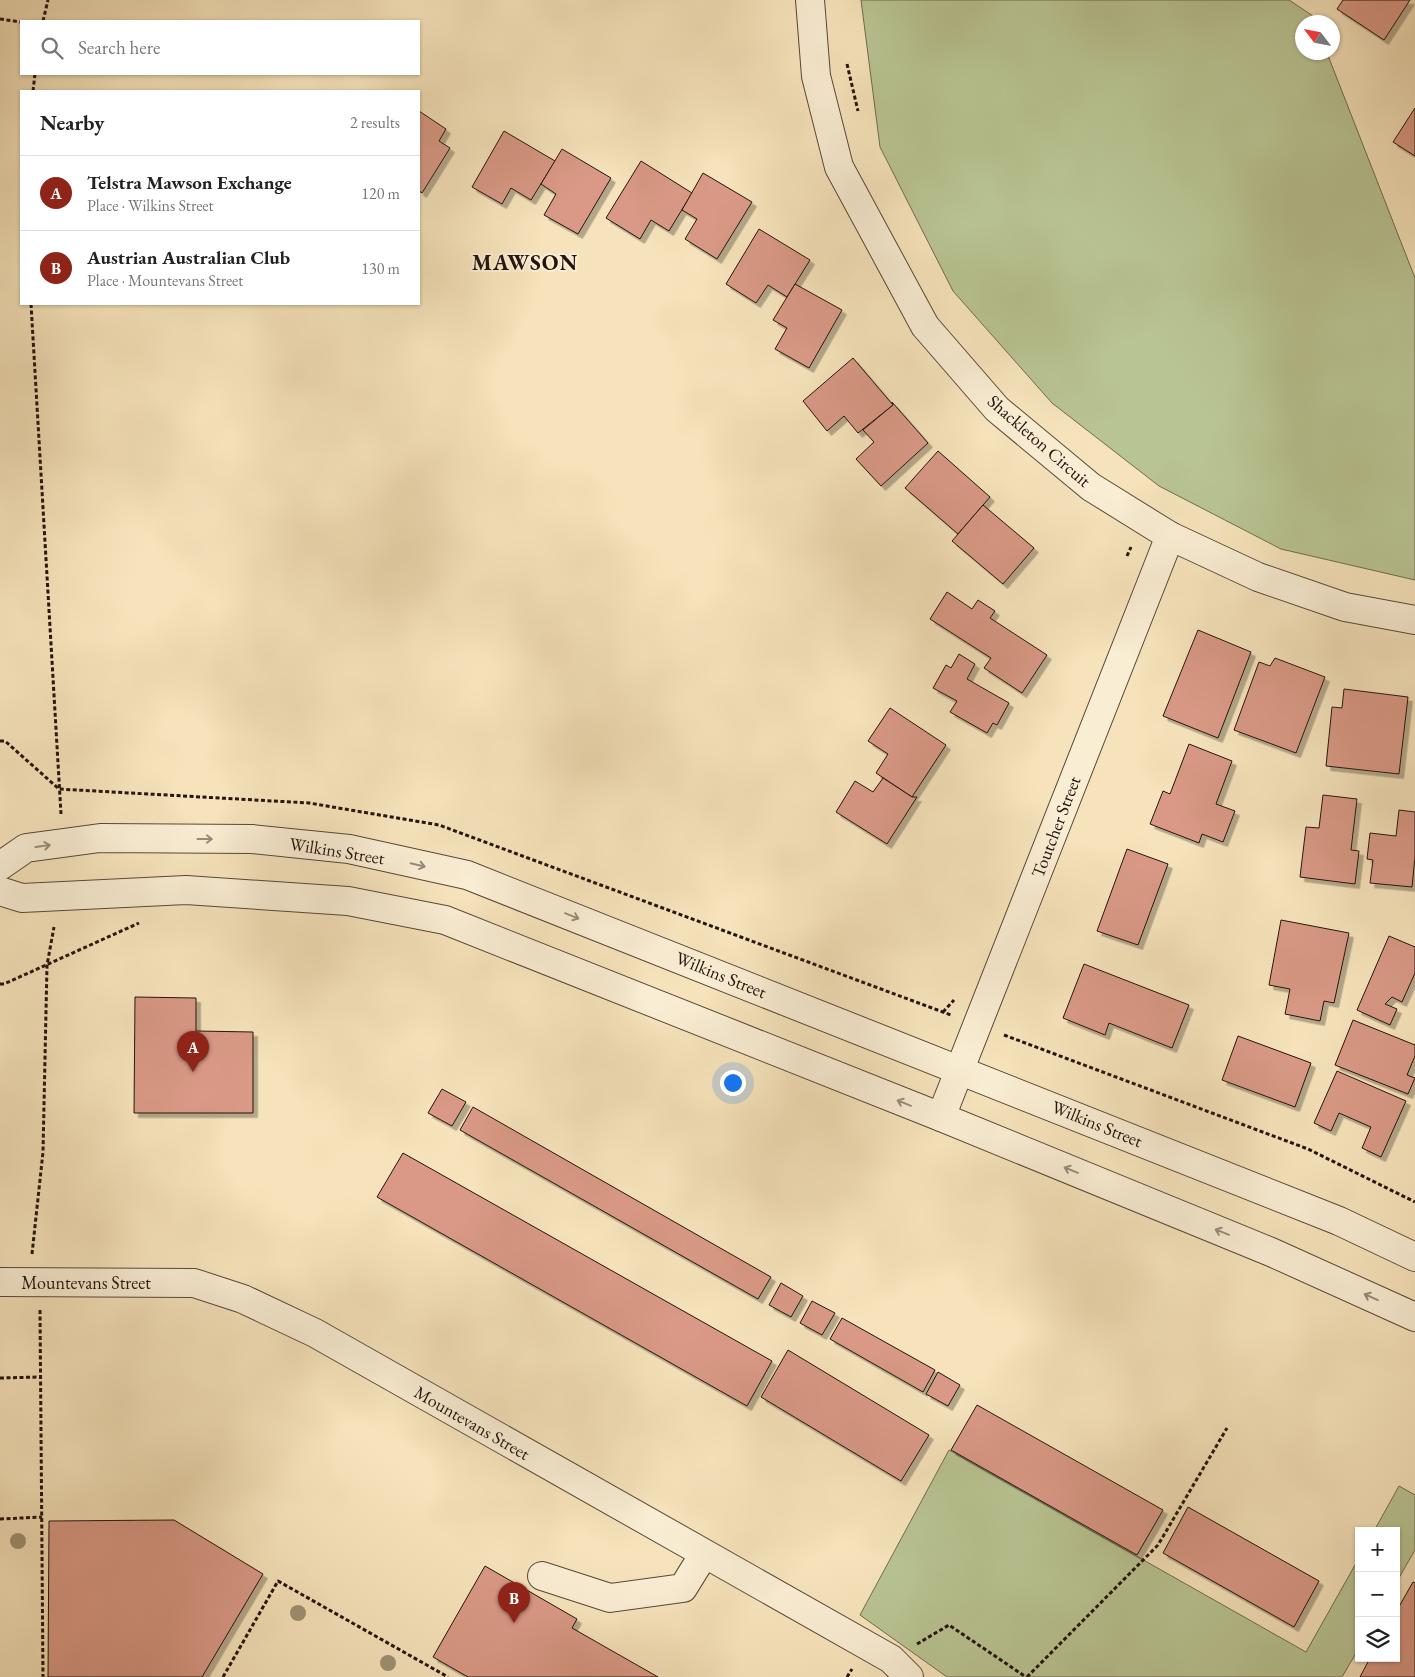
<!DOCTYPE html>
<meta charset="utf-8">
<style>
body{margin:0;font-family:"EB Garamond",serif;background:#f2f2f2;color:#222}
.controls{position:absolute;right:15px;bottom:15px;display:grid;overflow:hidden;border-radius:0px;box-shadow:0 1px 4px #0004}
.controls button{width:45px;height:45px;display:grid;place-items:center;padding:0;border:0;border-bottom:1px solid #e0e0e0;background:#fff;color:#222;font:25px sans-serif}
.compass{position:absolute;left:1295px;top:15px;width:45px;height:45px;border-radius:50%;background:#fff;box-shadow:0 1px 4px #0004;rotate:302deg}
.you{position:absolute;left:732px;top:1082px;width:18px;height:18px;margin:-12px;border:4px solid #fff;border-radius:50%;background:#1a73e8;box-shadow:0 0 0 8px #1a73e833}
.badge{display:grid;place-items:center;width:32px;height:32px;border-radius:50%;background:#8f2418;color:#fff;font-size:16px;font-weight:700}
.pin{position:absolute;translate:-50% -41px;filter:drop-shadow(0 1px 2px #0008)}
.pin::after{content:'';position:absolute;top:26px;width:18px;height:15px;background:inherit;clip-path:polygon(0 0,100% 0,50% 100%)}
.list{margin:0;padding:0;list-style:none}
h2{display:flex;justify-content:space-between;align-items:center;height:65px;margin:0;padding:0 20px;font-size:21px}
h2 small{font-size:16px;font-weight:400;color:#767676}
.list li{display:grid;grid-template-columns:32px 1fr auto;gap:15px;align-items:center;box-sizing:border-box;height:75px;padding:0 20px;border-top:1px solid #e0e0e0}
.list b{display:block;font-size:19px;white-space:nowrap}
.list p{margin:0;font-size:16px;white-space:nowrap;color:#767676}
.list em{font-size:16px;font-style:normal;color:#767676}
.icon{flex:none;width:28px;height:28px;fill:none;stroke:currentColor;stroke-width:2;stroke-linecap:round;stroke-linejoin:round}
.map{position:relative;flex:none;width:1415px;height:1677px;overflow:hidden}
.search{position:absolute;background:#fff;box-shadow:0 1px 4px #0004;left:20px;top:20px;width:400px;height:55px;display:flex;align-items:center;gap:12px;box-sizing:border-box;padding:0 18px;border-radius:0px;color:#767676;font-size:19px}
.panel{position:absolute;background:#fff;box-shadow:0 1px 4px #0004;left:20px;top:90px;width:400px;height:215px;border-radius:0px}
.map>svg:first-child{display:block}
.green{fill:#b9c493;stroke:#6e6c50}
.building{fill:#d99986;stroke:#23140d;filter:url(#shadow)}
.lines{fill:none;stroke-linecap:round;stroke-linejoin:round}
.minor-casing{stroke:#584838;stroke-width:30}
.path{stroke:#23140d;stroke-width:3;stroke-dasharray:4 2.5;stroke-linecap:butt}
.minor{stroke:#f9edd3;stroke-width:28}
.tree{fill:#9f9375}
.oneway{stroke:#998b7a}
.labels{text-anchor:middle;stroke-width:4;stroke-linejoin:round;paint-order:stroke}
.street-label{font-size:18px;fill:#23140d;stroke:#f9edd3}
.district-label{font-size:22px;font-weight:bold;letter-spacing:1px;fill:#23140d;stroke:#f9edd3}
</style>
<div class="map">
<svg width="1415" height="1677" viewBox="0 0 1415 1677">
<defs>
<filter id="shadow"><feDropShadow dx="4.5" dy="4.5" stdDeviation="0" flood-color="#0004"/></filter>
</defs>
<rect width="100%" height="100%" fill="#f6e3bb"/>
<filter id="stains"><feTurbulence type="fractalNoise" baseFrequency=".004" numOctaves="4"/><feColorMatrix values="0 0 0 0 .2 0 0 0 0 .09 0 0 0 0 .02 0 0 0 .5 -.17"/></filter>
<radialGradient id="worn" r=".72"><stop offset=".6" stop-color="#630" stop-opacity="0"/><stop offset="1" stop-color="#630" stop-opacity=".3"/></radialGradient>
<g class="green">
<path d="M861,0H1289L1313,16L1316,22H1302V52L1327,53L1415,278V580L1281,549L1159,486L1052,403L953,291L880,147Z"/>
<path d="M949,1450L1306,1652L1359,1558V1648L1342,1677H947L860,1615Z"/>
<path d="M1399,1486L1415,1495V1550L1396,1583V1531H1374Z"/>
</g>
<g class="building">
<path d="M1343,0H1410L1384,40L1337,9Z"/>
<path d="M1415,108V156L1393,142Z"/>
<path d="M419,111L446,129L439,141L450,148L422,193L419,191Z"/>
<path d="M504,131L555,161L531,200L511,188L502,204L472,187Z"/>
<path d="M562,149L611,178L578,234L544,215L556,194L541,184Z"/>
<path d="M641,161L692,193L669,231L651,220L640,239L606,218Z"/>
<path d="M703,173L752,202L717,259L685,239L697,219L682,210Z"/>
<path d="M759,229L810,260L787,297L768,285L756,303L726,284Z"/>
<path d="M795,284L842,310L809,368L775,349L787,328L773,320Z"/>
<path d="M853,358L893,405L858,433L844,416L827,431L803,401Z"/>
<path d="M892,402L928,443L881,486L856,459L874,442L863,430L893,405Z"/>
<path d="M938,451L990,497L958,534L905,488Z"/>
<path d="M983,505L1034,548L1003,584L952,541Z"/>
<path d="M947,592L972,609L978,600L995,611L990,618L1047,655L1022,693L984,668L991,658L930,619Z"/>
<path d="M1198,630L1251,652L1218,738L1163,716Z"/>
<path d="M959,654L975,664L967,679L1009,703L997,725L993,723L987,733L950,712L957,701L933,688L946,665L951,668Z"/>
<path d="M1275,658L1325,677L1296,753L1234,730L1259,662L1270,666Z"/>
<path d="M1344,689L1408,697L1399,774L1326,766L1332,707L1342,708Z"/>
<path d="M890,708L946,745L912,797L876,773L888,754L868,741Z"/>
<path d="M1189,744L1232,761L1216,804L1235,811L1223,842L1202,834L1199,843L1150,824L1163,791L1170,794Z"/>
<path d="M883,778L912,797H917L887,844L836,812L855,781L873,792Z"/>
<path d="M1323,795L1357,799L1351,850L1359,851L1355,884L1300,877L1306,827L1319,828Z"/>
<path d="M1399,810L1415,812V857L1412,887L1370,883L1373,860L1367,859L1370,833L1396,836Z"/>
<path d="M1127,849L1168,864L1138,945L1097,931Z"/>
<path d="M1281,920L1349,933L1334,1003L1324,1001L1320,1021L1285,1014L1290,989L1269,985Z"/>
<path d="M1389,936L1415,947V973L1402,1002L1392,997L1385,1004L1397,1009L1390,1025L1357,1010Z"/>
<path d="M1084,964L1189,1005L1172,1048L1109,1023L1105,1035L1063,1018Z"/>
<path d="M135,997L196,998V1031L253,1032V1113H134Z"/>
<path d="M1353,1020L1415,1045V1056L1407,1075L1415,1078L1408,1094L1335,1065Z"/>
<path d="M1238,1036L1311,1063L1295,1107L1222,1080Z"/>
<path d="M1337,1071L1406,1101L1381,1157L1362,1148L1371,1127L1339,1113L1331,1131L1314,1123Z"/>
<path d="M442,1089L466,1102L452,1126L428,1113Z"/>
<path d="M473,1107L771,1277L758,1299L460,1130Z"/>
<path d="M403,1153L772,1361L747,1406L377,1197Z"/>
<path d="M781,1283L803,1296L791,1317L769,1305Z"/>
<path d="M812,1301L835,1313L822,1335L800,1323Z"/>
<path d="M842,1318L935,1370L923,1392L830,1339Z"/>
<path d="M788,1350L929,1435L901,1481L761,1397Z"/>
<path d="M938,1372L960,1385L948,1406L926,1394Z"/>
<path d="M977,1405L1163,1510L1137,1555L951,1450Z"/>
<path d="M1188,1507L1319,1581L1294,1627L1163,1553Z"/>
<path d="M174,1520L263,1574L202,1677H48L49,1521Z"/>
<path d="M485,1566L577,1619L572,1628L658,1677H468L433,1657Z"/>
<path d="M1413,1582L1415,1583V1677H1360L1370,1658H1396V1612Z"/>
</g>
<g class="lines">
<defs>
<g id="minor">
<path d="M810,0L816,76L839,167L925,326L997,409L1091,487L1170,536L1258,577L1345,607L1415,620"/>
<path d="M0,866L26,848L100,838L252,839L349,849L467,875L1339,1221L1415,1257"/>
<path d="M0,891L22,898L186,890L348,901L445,920L941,1117L1271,1252L1415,1317"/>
<path d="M941,1117L1170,536"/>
<path d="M0,1282L194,1283L243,1299L315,1333L891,1659L909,1677"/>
<path d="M542,1576L610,1598L683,1588L704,1554"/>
</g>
</defs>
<use href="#minor" class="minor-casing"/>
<g class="path">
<path d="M0,19L21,22"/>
<path d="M43,21L48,0"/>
<path d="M847,64L858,111"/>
<path d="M33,91L35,74"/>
<path d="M31,304L61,814"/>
<path d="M1127,556L1131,547"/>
<path d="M0,741H5L59,789L309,803L439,825L951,1015"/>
<path d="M0,984H4L139,923"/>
<path d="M943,1012L954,1000"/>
<path d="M1004,1035L1308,1149L1415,1202"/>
<path d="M32,1254L43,1152L47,965L54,927"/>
<path d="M40,1310L43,1677"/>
<path d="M0,1378L41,1377"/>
<path d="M0,1519L42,1517"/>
<path d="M917,1644L949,1625L1026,1677"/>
<path d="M223,1677L278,1581L448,1677"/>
<path d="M847,1677L852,1669"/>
<path d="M1027,1677L1158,1545L1227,1428"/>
</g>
<use href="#minor" class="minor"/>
</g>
<g class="tree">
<circle cx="18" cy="1541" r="8"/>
<circle cx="298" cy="1613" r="8"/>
<circle cx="388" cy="1663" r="8"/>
</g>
<defs><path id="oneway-shaft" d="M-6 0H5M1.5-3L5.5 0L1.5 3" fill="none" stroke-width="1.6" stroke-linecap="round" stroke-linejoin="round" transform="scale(1.25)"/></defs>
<g class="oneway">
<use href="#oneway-shaft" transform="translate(205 839)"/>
<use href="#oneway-shaft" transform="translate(43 846) rotate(-8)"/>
<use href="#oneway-shaft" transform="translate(418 865) rotate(13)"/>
<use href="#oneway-shaft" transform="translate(572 916) rotate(22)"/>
<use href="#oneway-shaft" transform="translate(904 1103) rotate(-158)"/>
<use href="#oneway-shaft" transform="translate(1071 1170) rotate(-158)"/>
<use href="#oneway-shaft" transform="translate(1222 1232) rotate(-158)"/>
<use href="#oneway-shaft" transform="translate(1371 1297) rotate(-156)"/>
</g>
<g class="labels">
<g class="street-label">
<text transform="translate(1039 441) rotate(41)" y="6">Shackleton Circuit</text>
<text transform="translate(1056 827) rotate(-69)" y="6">Toutcher Street</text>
<text transform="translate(337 851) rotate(9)" y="6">Wilkins Street</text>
<text transform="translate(721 975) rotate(22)" y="6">Wilkins Street</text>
<text transform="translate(1097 1124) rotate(22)" y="6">Wilkins Street</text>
<text x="86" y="1289">Mountevans Street</text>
<text transform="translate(472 1423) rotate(30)" y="6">Mountevans Street</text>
</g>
<g class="district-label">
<text x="525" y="270">MAWSON</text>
</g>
</g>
<rect width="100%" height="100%" filter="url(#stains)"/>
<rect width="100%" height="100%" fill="url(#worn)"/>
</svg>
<div class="controls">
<button>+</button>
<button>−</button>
<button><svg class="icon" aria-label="layers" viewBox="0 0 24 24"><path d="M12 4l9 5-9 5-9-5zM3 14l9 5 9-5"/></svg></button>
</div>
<svg class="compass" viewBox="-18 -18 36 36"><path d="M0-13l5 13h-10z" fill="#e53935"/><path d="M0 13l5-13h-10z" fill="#767676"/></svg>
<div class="you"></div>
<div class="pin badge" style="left:193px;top:1072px">A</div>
<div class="pin badge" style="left:514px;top:1623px">B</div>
<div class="search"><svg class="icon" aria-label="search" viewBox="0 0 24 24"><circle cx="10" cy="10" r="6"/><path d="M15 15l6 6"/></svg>Search here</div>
<section class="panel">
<h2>Nearby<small>2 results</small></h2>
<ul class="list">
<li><span class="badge">A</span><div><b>Telstra Mawson Exchange</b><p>Place · Wilkins Street</p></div><em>120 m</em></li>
<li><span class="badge">B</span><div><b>Austrian Australian Club</b><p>Place · Mountevans Street</p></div><em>130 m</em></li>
</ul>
</section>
</div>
